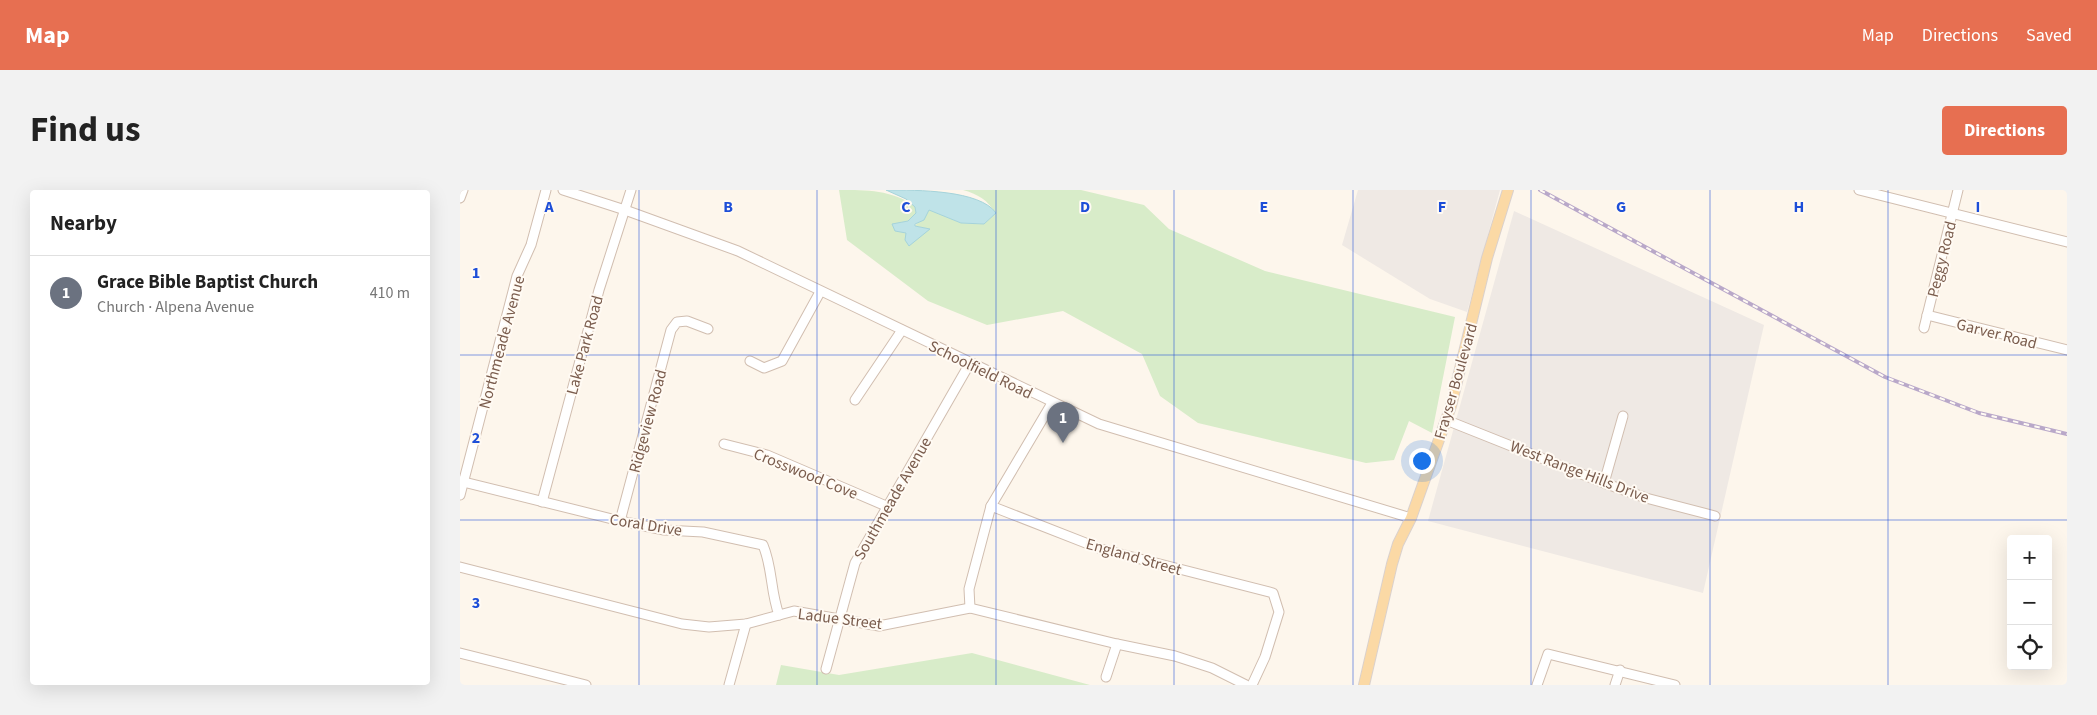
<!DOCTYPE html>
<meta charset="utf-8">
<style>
body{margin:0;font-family:"Source Sans 3",sans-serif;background:#f2f2f2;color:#222}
.controls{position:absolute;right:15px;bottom:15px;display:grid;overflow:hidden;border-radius:5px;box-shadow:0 5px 20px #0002}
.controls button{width:45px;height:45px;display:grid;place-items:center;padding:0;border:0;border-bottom:1px solid #e0e0e0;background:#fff;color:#222;font:25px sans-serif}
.you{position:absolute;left:961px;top:270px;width:18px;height:18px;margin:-12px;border:4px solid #fff;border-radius:50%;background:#1a73e8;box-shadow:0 0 0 8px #1a73e833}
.badge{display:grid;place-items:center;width:32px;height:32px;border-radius:50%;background:#e76f51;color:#fff;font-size:16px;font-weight:700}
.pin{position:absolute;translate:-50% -41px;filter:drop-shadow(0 1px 2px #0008)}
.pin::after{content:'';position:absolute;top:26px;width:18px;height:15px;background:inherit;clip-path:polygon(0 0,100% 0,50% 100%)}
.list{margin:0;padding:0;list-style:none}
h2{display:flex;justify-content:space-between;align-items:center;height:65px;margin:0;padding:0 20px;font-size:21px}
h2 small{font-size:16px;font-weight:400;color:#767676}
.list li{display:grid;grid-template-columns:32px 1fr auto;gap:15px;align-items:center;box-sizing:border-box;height:75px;padding:0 20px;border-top:1px solid #e0e0e0}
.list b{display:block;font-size:19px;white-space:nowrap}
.list p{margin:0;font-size:16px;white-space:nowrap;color:#767676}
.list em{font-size:16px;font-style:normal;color:#767676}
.icon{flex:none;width:28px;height:28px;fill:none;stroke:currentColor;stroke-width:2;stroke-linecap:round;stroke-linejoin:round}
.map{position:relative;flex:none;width:1607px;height:495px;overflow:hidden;border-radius:5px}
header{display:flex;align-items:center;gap:30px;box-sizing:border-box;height:70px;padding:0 25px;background:#e76f51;color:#fff}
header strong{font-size:24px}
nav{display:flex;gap:28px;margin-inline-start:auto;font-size:18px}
.intro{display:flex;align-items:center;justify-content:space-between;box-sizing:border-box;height:120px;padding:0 30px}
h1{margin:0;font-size:35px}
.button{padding:12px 22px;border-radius:5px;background:#e76f51;color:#fff;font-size:18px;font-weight:700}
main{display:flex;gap:30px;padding:0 30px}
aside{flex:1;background:#fff;border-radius:5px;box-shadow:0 5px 20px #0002}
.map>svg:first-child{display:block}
.industrial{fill:#efe9e4}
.green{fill:#d8ecc9}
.water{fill:#bfe3e8;stroke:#a5d3da}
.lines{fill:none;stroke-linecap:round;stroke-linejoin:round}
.minor-casing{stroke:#d1beb0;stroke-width:11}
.major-casing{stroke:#dad1cd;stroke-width:12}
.minor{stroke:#fff;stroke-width:9}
.major{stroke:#fbd9a5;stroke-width:10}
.rail-casing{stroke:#b9a8c9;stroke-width:4}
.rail{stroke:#fffaf3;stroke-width:2;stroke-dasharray:5.5;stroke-linecap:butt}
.grid{fill:none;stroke:#1d4ed8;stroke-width:1;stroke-opacity:0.55}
.labels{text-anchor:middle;stroke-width:4;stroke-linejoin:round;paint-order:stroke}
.street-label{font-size:16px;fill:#7a5c4d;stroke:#fffaf3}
.grid-label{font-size:16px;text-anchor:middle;font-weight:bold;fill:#1d4ed8;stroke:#fffaf3;stroke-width:4;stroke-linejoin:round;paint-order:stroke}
</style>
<header>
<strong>Map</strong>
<nav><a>Map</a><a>Directions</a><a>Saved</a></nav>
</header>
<div class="intro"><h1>Find us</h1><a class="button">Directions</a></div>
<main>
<aside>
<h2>Nearby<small></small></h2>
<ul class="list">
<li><span class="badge" style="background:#6b7280">1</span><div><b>Grace Bible Baptist Church</b><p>Church · Alpena Avenue</p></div><em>410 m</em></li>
</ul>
</aside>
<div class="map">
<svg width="1607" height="495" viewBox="0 0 1607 495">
<rect width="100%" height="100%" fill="#fdf6ec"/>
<g class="industrial">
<path d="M898,0H1040L1007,122L970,109L882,55Z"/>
<path d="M1054,21L1304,135L1243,403L968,331Z"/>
</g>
<g class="green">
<path d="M379,0C408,0 431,0 455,16L456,23L448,31L432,35L469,39L455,36L469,19L501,33L524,34L535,24C529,10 517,4 503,0H621L684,15L709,39L805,81L995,127L972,243L949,231L934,270L906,273L738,233L700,206L682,164L603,121L527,135L468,111L387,50Z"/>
<path d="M512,463L630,495H316L321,475L379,485Z"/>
</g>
<path class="water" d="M426,0C458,0 520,0 536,23L524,34L501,33L469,20L464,30L455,34V36L470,39L449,56L445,50L446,43L435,41L432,34L448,31L456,23L455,17L446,9Z"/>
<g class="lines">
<defs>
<g id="minor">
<path d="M103,0L165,20L278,61L639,234L951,328"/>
<path d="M1399,0L1607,52"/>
<path d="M0,8L3,0"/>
<path d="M1467,125L1607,160"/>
<path d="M1464,138L1498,0"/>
<path d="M290,171L304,178L322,171L360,102"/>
<path d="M395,210L442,140"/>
<path d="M986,230L1144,293L1186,308L1255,326"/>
<path d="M264,254L307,265L426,316"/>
<path d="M0,291L160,331L204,340L243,342L303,355C313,379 310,400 319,425"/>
<path d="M1144,293L1163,226"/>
<path d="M0,305L57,86L71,55L86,0"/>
<path d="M82,312L139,100L171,0"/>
<path d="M531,316L641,359L813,403L819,422L805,467L792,495"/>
<path d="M160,331L211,140L217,132L227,131L248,139"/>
<path d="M0,377L222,434L249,437L286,434L334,421L419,436L510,418L657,454L715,466L752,478L786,495"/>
<path d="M510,418L509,399L531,316L592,213"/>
<path d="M0,463L126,495"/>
<path d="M366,479L395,373L510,173"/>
<path d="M646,487L657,454"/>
<path d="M269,495L286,434"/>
<path d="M1077,495L1088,464L1215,495"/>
<path d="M1155,495L1160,480"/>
</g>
<path id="major" d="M904,495L932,374L938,354L951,328L991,216L1027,68L1048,0"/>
</defs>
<use href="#minor" class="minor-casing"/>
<use href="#major" class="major-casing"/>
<use href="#minor" class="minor"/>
<use href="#major" class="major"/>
<defs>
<path id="rail" d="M1080,0L1425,187L1519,223L1607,244"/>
</defs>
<use href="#rail" class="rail-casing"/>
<use href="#rail" class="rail"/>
</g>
<path class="grid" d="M179,0V495M357,0V495M536,0V495M714,0V495M893,0V495M1071,0V495M1250,0V495M1428,0V495M0,165H1607M0,330H1607"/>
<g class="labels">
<g class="street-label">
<text transform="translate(1481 69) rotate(-76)" y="6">Peggy Road</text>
<text transform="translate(1537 143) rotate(14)" y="6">Garver Road</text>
<text transform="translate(41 152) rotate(-75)" y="6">Northmeade Avenue</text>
<text transform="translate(124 155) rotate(-75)" y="6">Lake Park Road</text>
<text transform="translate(521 179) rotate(26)" y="6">Schoolfield Road</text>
<text transform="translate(995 191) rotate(-74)" y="6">Frayser Boulevard</text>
<text transform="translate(187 231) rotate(-75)" y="6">Ridgeview Road</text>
<text transform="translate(1120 281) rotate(21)" y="6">West Range Hills Drive</text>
<text transform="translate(346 283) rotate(22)" y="6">Crosswood Cove</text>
<text transform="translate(432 308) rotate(-60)" y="6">Southmeade Avenue</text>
<text transform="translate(186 334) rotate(9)" y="6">Coral Drive</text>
<text transform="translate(674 366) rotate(16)" y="6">England Street</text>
<text transform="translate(380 428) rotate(7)" y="6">Ladue Street</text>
</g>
</g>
<g class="grid-label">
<text x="89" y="22">A</text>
<text x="268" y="22">B</text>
<text x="446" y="22">C</text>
<text x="625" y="22">D</text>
<text x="804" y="22">E</text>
<text x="982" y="22">F</text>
<text x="1161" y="22">G</text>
<text x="1339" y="22">H</text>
<text x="1518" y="22">I</text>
<text x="16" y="88">1</text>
<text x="16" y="253">2</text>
<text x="16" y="418">3</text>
</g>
</svg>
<div class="controls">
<button>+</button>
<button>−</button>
<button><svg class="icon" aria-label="locate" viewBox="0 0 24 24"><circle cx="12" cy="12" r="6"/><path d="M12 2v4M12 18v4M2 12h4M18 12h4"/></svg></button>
</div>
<div class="you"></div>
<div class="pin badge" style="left:603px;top:253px;background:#6b7280">1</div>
</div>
</main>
